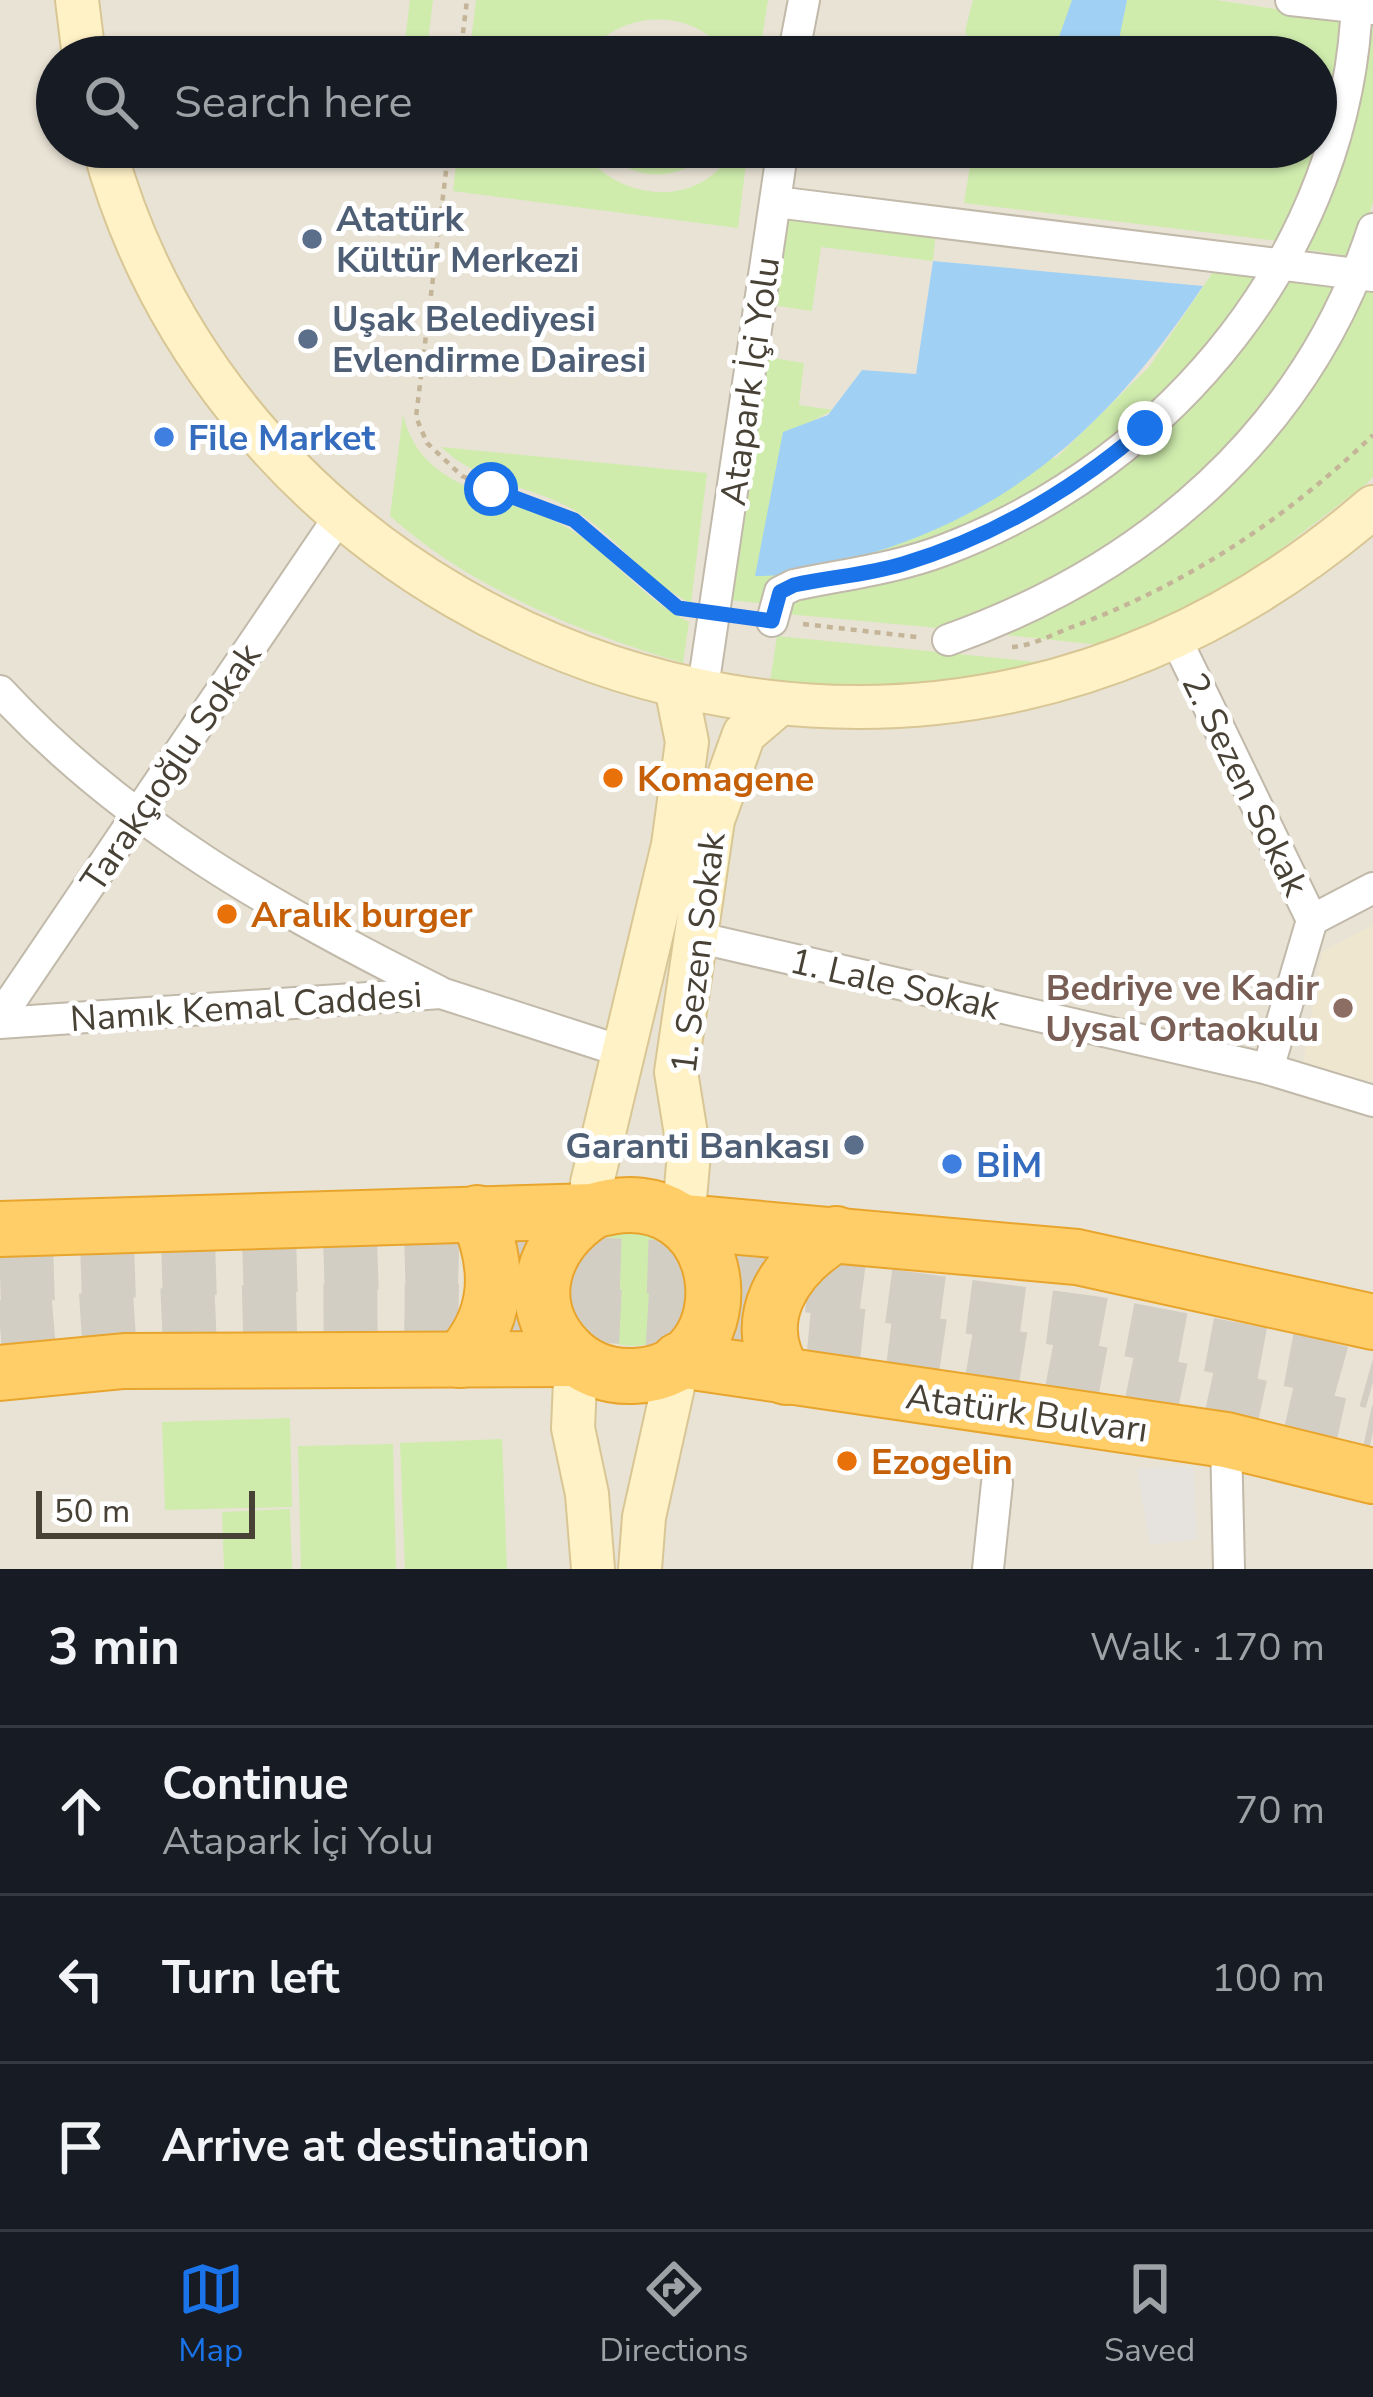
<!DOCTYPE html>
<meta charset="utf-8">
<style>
body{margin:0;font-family:"Nunito Sans",sans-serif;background:#242831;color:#f1f3f6}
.scale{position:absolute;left:36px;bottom:30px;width:219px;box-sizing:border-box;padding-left:12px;border:6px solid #484135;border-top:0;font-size:33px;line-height:42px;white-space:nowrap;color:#484135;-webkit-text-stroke:9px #fff;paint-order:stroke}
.stop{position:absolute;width:36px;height:36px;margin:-27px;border:9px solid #1a73e8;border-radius:50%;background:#fff}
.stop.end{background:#1a73e8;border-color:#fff;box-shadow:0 3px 12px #0008}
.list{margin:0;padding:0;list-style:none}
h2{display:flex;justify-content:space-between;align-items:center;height:156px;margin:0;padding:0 48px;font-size:51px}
h2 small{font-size:39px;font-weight:400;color:#9ea1a6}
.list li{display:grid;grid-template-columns:78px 1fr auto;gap:36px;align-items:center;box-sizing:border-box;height:168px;padding:0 48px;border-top:3px solid #363941}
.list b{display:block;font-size:45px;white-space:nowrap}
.list p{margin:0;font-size:39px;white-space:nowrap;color:#9ea1a6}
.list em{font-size:39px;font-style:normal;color:#9ea1a6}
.icon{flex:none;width:66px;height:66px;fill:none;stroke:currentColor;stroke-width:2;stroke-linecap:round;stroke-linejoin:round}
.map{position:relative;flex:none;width:1373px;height:1569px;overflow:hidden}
.search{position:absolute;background:#171b24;box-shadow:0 3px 9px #0004;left:36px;right:36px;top:36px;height:132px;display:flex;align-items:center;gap:30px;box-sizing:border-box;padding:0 42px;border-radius:66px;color:#9ea1a6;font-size:45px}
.sheet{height:660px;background:#171b24}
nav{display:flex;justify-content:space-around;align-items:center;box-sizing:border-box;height:168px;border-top:3px solid #363941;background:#171b24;font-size:33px;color:#9ea1a6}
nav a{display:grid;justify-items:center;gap:6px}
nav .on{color:#1a73e8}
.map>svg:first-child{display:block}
.residential{fill:#e9e3d5;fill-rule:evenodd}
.education{fill:#efe6d0}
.green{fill:#cfecad}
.parking{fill:#e6e3df}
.water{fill:#a0d1f5}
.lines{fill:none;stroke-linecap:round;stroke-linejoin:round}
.highway-tunnel{stroke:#d2cec3;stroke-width:54;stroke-dasharray:54 27;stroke-linecap:butt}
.street-casing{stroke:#c1b9a9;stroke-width:34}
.secondary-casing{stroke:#d8c694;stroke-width:46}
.highway-casing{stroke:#e8a52e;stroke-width:58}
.path{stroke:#c4b599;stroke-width:4.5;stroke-dasharray:6 6;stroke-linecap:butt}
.street{stroke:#fff;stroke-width:30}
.secondary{stroke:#fff2c7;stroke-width:42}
.highway{stroke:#ffce68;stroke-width:54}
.route{stroke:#1a73e8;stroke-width:15}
.service-dot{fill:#5c6f8a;stroke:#fff;stroke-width:4.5}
.shop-dot{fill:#3f7fe0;stroke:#fff;stroke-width:4.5}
.food-dot{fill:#e8710a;stroke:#fff;stroke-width:4.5}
.education-dot{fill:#8d6e63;stroke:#fff;stroke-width:4.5}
.labels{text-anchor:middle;stroke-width:10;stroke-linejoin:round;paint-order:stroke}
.service-label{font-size:36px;font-weight:bold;fill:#4e5e75;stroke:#fff;text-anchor:start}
.street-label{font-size:36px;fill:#484135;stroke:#fff}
.shop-label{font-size:36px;font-weight:bold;fill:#366cbe;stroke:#fff;text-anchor:start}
.food-label{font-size:36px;font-weight:bold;fill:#c56008;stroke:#fff;text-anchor:start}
.education-label{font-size:36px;font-weight:bold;fill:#785e54;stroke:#fff;text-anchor:end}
</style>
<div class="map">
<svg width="1373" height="1569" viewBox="0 0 1373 1569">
<rect width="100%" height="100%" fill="#f5f1e7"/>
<path class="residential" d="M0,0H1373V1569H0ZM57,57H1316V147H57Z"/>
<path class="education" d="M1373,925V1082L1303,1064L1322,952Z"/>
<g class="green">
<path d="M410,0H433L426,57H403Z"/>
<path d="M476,0H768L759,57H729C696,6 619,8 585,57H469Z"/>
<path d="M973,0H1216L1341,19C1331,99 1315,169 1278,241L964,203L973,147H1316V57H978L965,31Z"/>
<path d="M1363,15L1373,16V202L1356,257L1296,248Z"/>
<path d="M653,36L677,38L707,57H607L630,41Z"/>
<path d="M458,147H580C614,202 703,212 734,147H748L738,228L453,191Z"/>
<path d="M601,147H714C683,183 631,184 601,147Z"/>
<path d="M786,211L936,231L933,261L821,247L812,311L771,305Z"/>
<path d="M1217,266L1263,272L1225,333L1145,419L1007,514L767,604L730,600L766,357L804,363L799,405L833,410L798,429L1056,458L1149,367Z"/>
<path d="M1283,273L1345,280L1286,390L1125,548L949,629L786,614L789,600L1053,505Z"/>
<path d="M1362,284L1373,285V477L1367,483L1250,573L1118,647L988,633L1154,543Z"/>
<path d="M403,414C421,498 521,494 579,535C618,563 645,600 689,622L683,663C579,632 472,589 390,516Z"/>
<path d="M441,447L707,473L691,603C648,583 621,542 582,515C538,485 481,486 441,447Z"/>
<path d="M777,636L1067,665L939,689L770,682Z"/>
<circle cx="633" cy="1289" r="57"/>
<path d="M290,1418L292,1507L165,1510L162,1422Z"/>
<path d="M502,1439L507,1569H405L400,1443Z"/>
<path d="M393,1444L396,1569H301L298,1446Z"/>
<path d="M290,1509L292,1569H224L222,1512Z"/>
</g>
<path class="parking" d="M1193,1466L1197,1539L1150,1545L1137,1469Z"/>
<g class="water">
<path d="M1072,0H1127L1117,49L1059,37Z"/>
<path d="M933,261L1203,286C1113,421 1014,514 855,558C821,568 791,577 755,576L783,432L828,415L862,370L916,374Z"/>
</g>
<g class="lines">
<g class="highway-tunnel">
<path d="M0,1275L449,1260L667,1267L1093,1323L1302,1362L1373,1382"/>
<path d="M0,1327C274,1302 553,1306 827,1332C1011,1350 1193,1392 1373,1432"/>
</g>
<defs>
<g id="street">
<path d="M1291,0L1373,9"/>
<path d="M793,57L804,0"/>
<path d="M776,202L1373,276"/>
<path d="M772,621L780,592L794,585C845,574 894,569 944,550C1173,463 1349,248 1357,0"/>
<path d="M1175,637L1312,920L1268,1069"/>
<path d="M948,640C1147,569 1306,432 1373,229"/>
<path d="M0,691C123,824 277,911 438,991"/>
<path d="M702,694L783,147"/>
<path d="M1312,920L1373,888"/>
<path d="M696,937L1268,1069L1373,1101"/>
<path d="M0,1017L339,517"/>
<path d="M0,1023L441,993L627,1053"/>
<path d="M1226,1440L1229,1569"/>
<path d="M988,1569L997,1483"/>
</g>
<g id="secondary">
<path d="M77,0L84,57"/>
<path d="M104,147C210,537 631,776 1021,689C1153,659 1271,595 1373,507"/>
<path d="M593,1211L592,1183L673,845L687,742L676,687"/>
<path d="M683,1222L689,1153L676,1072L713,820L744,734L779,704"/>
<path d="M576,1359L573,1428L587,1494L593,1569"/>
<path d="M640,1569L644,1517L679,1360"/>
</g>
<g id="highway">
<path d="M683,1222L1077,1257L1373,1322"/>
<path d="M0,1229L593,1211C734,1168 756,1373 633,1376C608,1377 584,1368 567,1350C522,1303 543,1242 593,1211"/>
<path d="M460,1360C501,1315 500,1266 477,1213"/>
<path d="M679,1360L1226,1440L1373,1476"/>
<path d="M0,1373L124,1361L576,1359"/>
<path d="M786,1377C746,1320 786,1264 836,1234"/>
</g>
</defs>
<use href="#street" class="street-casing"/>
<use href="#secondary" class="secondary-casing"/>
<use href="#highway" class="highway-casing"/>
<g class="path">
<path d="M460,57L467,0"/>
<path d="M449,147L416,417L427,443L462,476L574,521L659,595L685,609"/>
<path d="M803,624L917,637"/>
<path d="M1012,647C1032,646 1053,634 1072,627C1186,585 1286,519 1373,435"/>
</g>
<use href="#street" class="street"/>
<use href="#secondary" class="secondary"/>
<use href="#highway" class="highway"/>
</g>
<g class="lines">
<path class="route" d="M491,489L574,520L678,608L772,621L780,592L794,585C830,577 867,575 903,564C993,537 1074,489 1145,428"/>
</g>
<g class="service-dot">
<circle cx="312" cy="239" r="12"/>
<circle cx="308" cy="339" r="12"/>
<circle cx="854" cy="1145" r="12"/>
</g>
<g class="shop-dot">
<circle cx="164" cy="437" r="12"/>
<circle cx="952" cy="1164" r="12"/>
</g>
<g class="food-dot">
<circle cx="613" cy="778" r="12"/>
<circle cx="227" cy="914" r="12"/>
<circle cx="847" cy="1461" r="12"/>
</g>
<circle class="education-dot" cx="1343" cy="1008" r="12"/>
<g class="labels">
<g class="service-label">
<text x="336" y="231">Atatürk<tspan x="336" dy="41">Kültür Merkezi</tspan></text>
<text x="332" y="331">Uşak Belediyesi<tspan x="332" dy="41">Evlendirme Dairesi</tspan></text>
<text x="830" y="1158" text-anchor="end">Garanti Bankası</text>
</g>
<g class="street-label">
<text transform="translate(749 381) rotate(-82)" y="13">Atapark İçi Yolu</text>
<text transform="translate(170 767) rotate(-56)" y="13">Tarakçıoğlu Sokak</text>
<text transform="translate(1246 784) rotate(64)" y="13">2. Sezen Sokak</text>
<text transform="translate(697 953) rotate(-83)" y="13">1. Sezen Sokak</text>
<text transform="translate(895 983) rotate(13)" y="13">1. Lale Sokak</text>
<text transform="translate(246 1006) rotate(-4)" y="13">Namık Kemal Caddesi</text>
<text transform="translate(1027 1412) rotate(8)" y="13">Atatürk Bulvarı</text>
</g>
<g class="shop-label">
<text x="188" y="450">File Market</text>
<text x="976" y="1177">BİM</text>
</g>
<g class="food-label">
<text x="637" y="791">Komagene</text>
<text x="251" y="927">Aralık burger</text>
<text x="871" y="1474">Ezogelin</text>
</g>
<g class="education-label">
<text x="1319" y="1000">Bedriye ve Kadir<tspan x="1319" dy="41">Uysal Ortaokulu</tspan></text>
</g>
</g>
</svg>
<div class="scale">50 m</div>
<div class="stop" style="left:491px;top:489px"></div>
<div class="stop end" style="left:1145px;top:428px"></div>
<div class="search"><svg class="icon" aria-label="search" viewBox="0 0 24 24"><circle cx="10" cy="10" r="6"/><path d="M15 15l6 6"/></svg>Search here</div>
</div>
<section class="sheet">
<h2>3 min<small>Walk · 170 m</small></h2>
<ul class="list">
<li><svg class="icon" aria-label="ahead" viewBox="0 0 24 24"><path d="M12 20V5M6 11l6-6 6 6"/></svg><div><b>Continue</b><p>Atapark İçi Yolu</p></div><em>70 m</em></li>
<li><svg class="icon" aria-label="left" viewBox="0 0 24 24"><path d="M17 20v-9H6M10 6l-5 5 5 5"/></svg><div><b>Turn left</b></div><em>100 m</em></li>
<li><svg class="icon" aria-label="arrive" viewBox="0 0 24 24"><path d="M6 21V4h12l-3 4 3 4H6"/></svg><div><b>Arrive at destination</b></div></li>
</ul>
</section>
<nav>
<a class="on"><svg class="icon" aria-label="map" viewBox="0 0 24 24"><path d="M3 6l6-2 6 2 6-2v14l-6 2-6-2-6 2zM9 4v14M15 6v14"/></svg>Map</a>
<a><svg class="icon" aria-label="directions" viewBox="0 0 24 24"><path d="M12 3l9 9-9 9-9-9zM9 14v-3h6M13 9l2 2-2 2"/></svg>Directions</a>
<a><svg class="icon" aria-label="saved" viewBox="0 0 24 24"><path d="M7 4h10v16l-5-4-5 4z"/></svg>Saved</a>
</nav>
